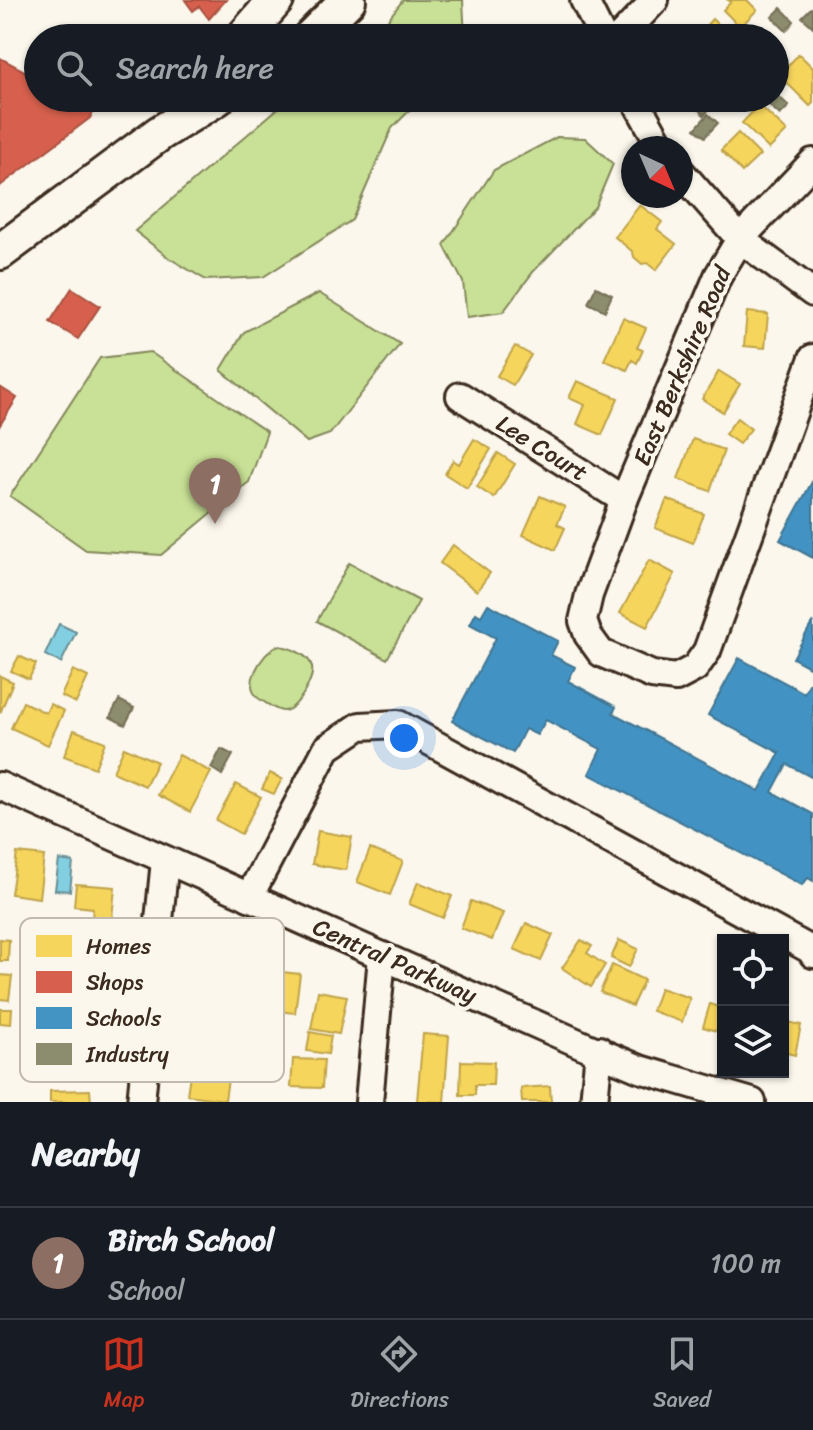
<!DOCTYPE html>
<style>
body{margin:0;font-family:Sriracha,sans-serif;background:#242831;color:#f1f3f6}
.controls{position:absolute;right:24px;bottom:24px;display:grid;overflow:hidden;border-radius:0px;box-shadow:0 2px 6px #0004}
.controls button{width:72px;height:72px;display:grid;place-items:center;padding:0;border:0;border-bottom:2px solid #363941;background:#171b24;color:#f1f3f6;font:40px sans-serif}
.compass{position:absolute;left:621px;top:136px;width:72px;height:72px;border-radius:50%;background:#171b24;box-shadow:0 2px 6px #0004;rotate:136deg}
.you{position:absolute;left:404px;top:738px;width:28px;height:28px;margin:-20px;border:6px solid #fff;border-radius:50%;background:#1a73e8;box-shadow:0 0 0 12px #1a73e833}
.badge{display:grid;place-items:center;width:52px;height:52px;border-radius:50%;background:#c8321e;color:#fff;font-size:26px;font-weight:700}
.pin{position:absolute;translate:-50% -66px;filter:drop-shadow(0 2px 4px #0008)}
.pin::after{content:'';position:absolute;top:42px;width:28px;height:24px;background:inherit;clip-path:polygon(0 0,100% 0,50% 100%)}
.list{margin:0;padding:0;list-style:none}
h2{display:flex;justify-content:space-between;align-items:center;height:104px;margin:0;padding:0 32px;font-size:34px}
h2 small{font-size:26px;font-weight:400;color:#9ea1a6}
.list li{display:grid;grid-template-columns:52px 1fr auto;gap:24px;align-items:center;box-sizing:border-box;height:112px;padding:0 32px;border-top:2px solid #363941}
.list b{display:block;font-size:30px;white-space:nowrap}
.list p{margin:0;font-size:26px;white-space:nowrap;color:#9ea1a6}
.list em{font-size:26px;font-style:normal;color:#9ea1a6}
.icon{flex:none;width:44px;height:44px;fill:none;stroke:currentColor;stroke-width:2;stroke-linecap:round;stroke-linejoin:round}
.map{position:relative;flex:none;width:813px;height:1102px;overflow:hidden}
.search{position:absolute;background:#171b24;box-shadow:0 2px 6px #0004;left:24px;right:24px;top:24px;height:88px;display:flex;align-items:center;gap:20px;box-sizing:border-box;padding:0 28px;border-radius:44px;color:#9ea1a6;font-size:30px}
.sheet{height:216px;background:#171b24}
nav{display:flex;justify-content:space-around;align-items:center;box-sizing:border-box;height:112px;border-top:2px solid #363941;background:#171b24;font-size:22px;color:#9ea1a6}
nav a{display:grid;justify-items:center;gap:4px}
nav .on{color:#c8321e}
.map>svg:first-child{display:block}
.green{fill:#c9e196;stroke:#82865a;stroke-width:2}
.water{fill:#83cfe2;stroke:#668d94;stroke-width:2}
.homes{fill:#f6d55c;stroke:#bea249;stroke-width:2}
.shops{fill:#d6604d;stroke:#a8503f;stroke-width:2}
.schools{fill:#4393c3;stroke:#417492;stroke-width:2}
.industry{fill:#8c8c6e;stroke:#746f56;stroke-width:2}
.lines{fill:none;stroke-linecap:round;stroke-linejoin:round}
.minor-casing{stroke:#3b2a1e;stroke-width:32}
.major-casing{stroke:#3b2a1e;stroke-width:40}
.minor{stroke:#fbf7ec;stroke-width:26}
.major{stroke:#fbf7ec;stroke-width:34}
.labels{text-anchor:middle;stroke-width:8;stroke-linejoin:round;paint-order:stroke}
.street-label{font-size:24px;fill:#3b2a1e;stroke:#fbf7ec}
.key{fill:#fbf7ec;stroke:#c1baae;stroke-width:2}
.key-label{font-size:22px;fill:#3b2a1e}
</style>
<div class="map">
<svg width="813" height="1102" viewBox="0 0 813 1102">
<rect width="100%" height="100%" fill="#fbf7ec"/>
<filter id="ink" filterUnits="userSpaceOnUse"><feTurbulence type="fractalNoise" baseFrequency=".0125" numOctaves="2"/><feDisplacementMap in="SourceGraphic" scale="16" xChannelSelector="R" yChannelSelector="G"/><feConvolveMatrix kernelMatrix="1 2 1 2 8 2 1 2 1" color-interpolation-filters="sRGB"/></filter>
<g filter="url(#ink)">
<g class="green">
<path d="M403,0H463L465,38H368L382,27Z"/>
<path d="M290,98H422L392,128L352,220L263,277L206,280L169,258L135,231Z"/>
<path d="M557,137L585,138L613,164L595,207L533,272L503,312L467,317L463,282L444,245L494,170Z"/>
<path d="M319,293L400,344L330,434L307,442L221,370L244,332Z"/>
<path d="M150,352L267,432L249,482L161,555L86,550L10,496L100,358Z"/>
<path d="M349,563L419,601L387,659L317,621Z"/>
<path d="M277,646C288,646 310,655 312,667C315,679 296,711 283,711C276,711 268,704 261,700C240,688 261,654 277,646Z"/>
</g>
<g class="water">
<path d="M59,624L76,632L61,663L45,655Z"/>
<path d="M59,860L73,862L70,891L55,890Z"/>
</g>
<g class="homes">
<path d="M728,0H747L757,10L740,27L723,10L731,2Z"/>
<path d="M712,19L734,38H699L697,36Z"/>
<path d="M799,54L813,68V103L810,106L779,75Z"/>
<path d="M759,105L787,131L769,149L742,123Z"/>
<path d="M738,133L760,155L742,172L721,150Z"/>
<path d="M640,205L662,222L657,229L676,244L656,270L647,263L642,264L634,257L633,252L615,237Z"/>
<path d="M747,312L768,314L765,348L744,346Z"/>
<path d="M623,318L646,328L637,348L643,350L637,363L632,360L627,370L604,360Z"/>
<path d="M515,346L531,355L513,385L497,376Z"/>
<path d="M719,371L740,384L723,412L702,399Z"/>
<path d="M577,381L618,398L602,435L577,424L585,405L569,398Z"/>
<path d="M737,418L751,429L739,444L725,434Z"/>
<path d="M474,439L491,449L467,488L445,474L453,460L459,464Z"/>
<path d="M693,439L724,450L710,491L678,479Z"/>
<path d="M498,453L515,464L494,498L477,487Z"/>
<path d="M540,496L565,507L557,524L565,528L555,550L523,535Z"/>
<path d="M667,499L704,514L693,543L655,528Z"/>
<path d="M453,545L490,573L477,591L440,563Z"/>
<path d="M649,560L675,574L647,627L620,613Z"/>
<path d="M19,656L36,664L29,679L11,671Z"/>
<path d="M73,670L88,677L76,703L61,696Z"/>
<path d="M0,676L13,682L0,713Z"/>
<path d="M23,702L46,713L50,704L64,711L48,745L11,728Z"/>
<path d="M74,730L105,742L95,768L64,756Z"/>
<path d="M124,747L157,762L145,786L113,772Z"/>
<path d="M179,755L211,772L190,812L158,795Z"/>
<path d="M270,773L282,779L274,794L262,789Z"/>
<path d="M236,784L261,797L241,834L216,820Z"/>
<path d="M318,831L352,837L346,870L312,864Z"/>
<path d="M370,849L403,861L390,895L357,882Z"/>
<path d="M17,853L44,856L39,898L11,894Z"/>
<path d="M418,882L452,896L443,918L409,904Z"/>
<path d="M76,884L115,887L112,919L92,917L93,908L74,906Z"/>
<path d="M471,901L503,913L492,940L461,928Z"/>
<path d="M526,923L553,935L541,961L514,949Z"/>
<path d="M0,939L9,940L8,961H0Z"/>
<path d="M581,940L592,946L587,953L605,965L591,987L562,968Z"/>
<path d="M619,940L638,949L629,967L611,958Z"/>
<path d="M612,965L644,980L632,1006L600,992Z"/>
<path d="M272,971L300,974L295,1013L267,1010Z"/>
<path d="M0,975L12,976L9,1000L0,999Z"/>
<path d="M660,988L690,998L682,1022L652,1011Z"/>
<path d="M318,991L347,996L339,1034L311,1029Z"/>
<path d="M710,1004L723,1008V1033L703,1027Z"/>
<path d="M0,1009H12L11,1024L0,1023Z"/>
<path d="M783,1021L801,1025L795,1055L783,1052Z"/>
<path d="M310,1032L331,1036L328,1054L307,1051Z"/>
<path d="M423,1034L449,1036L444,1102L417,1101Z"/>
<path d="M293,1059L324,1060L322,1088L291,1087Z"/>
<path d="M461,1061L494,1062L493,1085H475V1095H460Z"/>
<path d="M191,1067L229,1072L225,1100L187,1095Z"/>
<path d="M550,1086L551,1102H522L521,1088Z"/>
<path d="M90,1090L91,1102H50V1091Z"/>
</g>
<g class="shops">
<path d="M185,0H226L209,19L199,6L193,11Z"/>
<path d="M0,58L38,78V98H78L96,107L90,118L0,186Z"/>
<path d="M72,288L100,306L78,339L50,322Z"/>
<path d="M0,387L17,398L0,425Z"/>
</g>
<g class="schools">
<path d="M813,480V558L780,540Z"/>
<path d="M488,604L558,641L551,655L575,667L568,681L616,707L613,713L759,791L780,753L708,715L739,658L804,693L813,677V778L787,764L772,792L813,814V881L808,878L802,885L589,774L601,749L546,720L537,735L525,729L513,753L452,721L496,638L470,624L476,613L481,616Z"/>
<path d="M813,621V669L793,658Z"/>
</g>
<g class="industry">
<path d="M781,8L794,21L786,31L772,17Z"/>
<path d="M811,8L813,9V27L802,17Z"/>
<path d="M775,53L786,63L777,72L775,71Z"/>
<path d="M775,93L789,106L780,115L766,102L770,98H775Z"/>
<path d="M694,98H706L713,105L704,115L690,101Z"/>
<path d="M708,114L718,123L705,137L695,129Z"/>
<path d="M596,287L612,295L605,311L588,303Z"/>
<path d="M119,700L134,708L125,725L110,717Z"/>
<path d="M221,749L233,755L222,775L211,768Z"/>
</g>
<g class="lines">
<defs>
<g id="minor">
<path d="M584,0L603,38"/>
<path d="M619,38L655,0"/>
<path d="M634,98L662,148"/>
<path d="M813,162L740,239L718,276L624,500L589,595L583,621L588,635L601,653L652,675L676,678L695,668L707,651L813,358"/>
<path d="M681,172L740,239L813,293"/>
<path d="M460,396L624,500"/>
<path d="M0,786L585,1046L640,1069L752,1102"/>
<path d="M249,897L327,748L360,726L398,724L811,950L813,954"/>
<path d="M141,1102L165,860"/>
<path d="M369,1102L382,956"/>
<path d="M594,1102L599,1050"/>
</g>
<g id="major">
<path d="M243,38L276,0"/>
<path d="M310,38L348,0"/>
<path d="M0,252L160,133L217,98"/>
</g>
</defs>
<use href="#minor" class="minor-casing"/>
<use href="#major" class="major-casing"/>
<use href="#minor" class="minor"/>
<use href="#major" class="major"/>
</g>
</g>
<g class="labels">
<g class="street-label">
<text transform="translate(682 366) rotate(-67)" y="8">East Berkshire Road</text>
<text transform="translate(542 448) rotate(32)" y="8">Lee Court</text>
<text transform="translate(395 961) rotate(24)" y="8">Central Parkway</text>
</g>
</g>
<rect x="20" y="918" width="264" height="164" rx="12" class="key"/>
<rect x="36" y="935" width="36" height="22" fill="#f6d55c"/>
<rect x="36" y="971" width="36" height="22" fill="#d6604d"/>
<rect x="36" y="1007" width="36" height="22" fill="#4393c3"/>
<rect x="36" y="1043" width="36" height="22" fill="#8c8c6e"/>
<g class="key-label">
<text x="86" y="954">Homes</text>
<text x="86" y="990">Shops</text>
<text x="86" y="1026">Schools</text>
<text x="86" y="1062">Industry</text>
</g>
</svg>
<div class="controls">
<button><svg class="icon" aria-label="locate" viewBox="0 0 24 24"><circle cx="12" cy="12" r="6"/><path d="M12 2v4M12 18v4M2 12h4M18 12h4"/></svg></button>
<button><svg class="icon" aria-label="layers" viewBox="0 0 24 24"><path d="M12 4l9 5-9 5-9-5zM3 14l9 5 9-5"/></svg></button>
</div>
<svg class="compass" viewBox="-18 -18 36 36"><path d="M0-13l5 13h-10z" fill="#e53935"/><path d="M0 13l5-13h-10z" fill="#9ea1a6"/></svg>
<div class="you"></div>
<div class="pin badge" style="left:215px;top:524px;background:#8d6e63">1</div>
<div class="search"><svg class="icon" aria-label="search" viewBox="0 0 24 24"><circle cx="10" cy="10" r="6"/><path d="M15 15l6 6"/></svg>Search here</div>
</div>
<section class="sheet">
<h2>Nearby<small></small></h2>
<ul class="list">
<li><span class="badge" style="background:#8d6e63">1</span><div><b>Birch School</b><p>School</p></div><em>100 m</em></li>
</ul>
</section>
<nav>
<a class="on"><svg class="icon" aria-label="map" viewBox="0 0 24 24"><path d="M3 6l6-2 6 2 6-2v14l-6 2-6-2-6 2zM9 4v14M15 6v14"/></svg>Map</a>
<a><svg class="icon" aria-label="directions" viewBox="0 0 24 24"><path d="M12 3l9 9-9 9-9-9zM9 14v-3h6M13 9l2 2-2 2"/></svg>Directions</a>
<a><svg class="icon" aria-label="saved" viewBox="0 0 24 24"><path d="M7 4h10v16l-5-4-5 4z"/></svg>Saved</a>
</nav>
